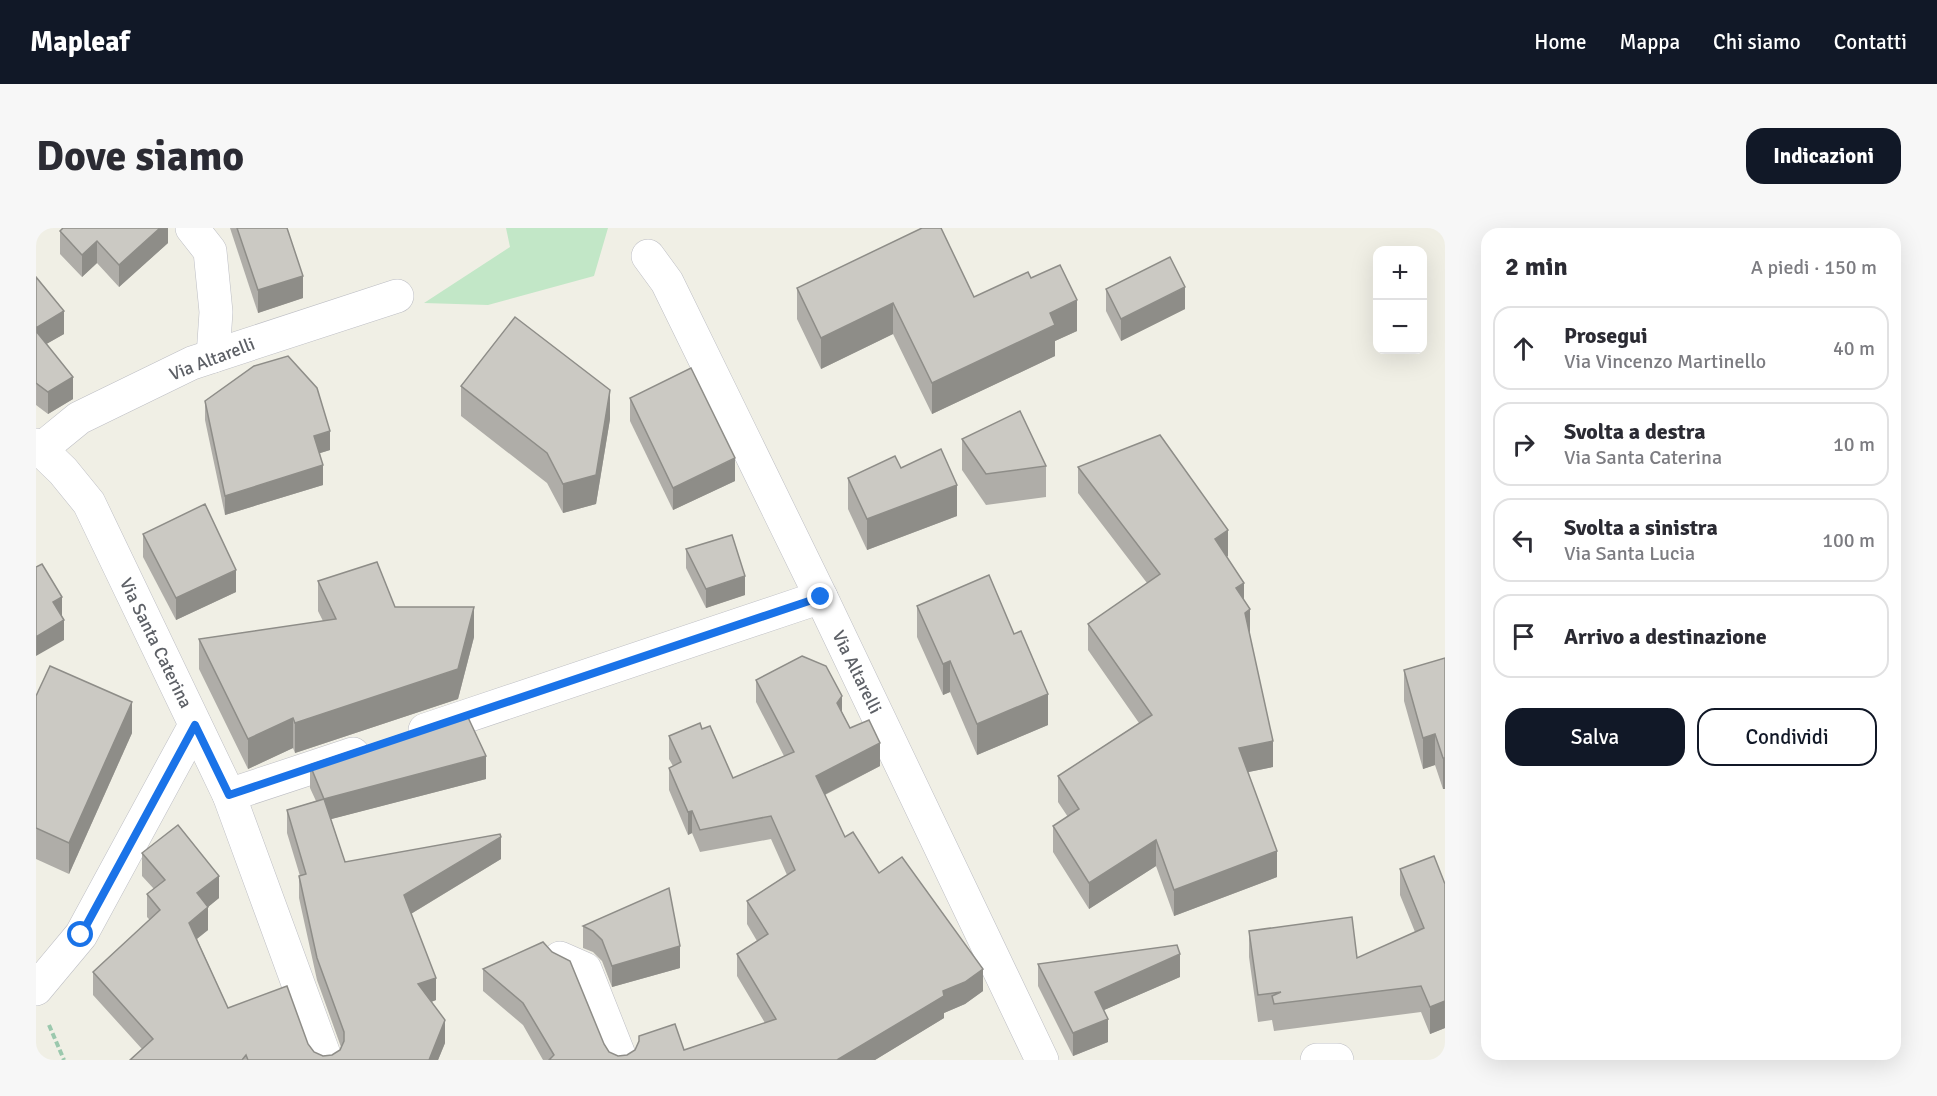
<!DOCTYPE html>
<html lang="it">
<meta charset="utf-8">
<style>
body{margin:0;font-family:Signika,sans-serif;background:#f7f7f7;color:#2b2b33}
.controls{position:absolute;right:18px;top:18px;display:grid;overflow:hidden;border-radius:12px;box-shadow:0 6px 24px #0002}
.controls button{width:54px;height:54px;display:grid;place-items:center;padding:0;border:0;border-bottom:2px solid #e1e1e2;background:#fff;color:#2b2b33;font:30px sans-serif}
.stop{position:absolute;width:18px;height:18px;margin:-14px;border:4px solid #1a73e8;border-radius:50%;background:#fff}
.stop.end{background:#1a73e8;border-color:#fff;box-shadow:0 2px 6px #0008}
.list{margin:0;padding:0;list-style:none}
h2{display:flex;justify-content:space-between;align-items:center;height:78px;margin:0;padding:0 24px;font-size:26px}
h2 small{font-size:20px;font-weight:400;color:#7c7c81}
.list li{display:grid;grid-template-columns:39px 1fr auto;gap:18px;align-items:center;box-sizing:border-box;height:84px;margin:0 12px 12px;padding:0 12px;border:2px solid #e1e1e2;border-radius:18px}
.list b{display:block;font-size:22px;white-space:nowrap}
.list p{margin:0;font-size:20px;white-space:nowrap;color:#7c7c81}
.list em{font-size:20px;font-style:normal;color:#7c7c81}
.actions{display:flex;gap:12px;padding:18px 24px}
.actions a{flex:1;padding:14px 0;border:2px solid #111827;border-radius:18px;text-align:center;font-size:21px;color:#111827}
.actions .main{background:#111827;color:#fff}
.icon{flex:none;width:33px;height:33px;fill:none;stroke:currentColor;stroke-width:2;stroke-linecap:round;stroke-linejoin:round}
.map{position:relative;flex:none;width:1409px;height:832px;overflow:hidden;border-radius:18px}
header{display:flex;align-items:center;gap:36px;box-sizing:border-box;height:84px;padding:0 30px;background:#111827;color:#fff}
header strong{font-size:28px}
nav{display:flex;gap:33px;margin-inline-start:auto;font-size:21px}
.intro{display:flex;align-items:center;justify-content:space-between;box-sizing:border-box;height:144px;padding:0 36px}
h1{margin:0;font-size:42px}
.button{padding:15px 27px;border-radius:18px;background:#111827;color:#fff;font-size:21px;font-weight:700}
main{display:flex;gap:36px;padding:0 36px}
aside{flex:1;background:#fff;border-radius:18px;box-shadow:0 6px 24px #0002}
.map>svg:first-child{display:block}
.green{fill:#c2e7c7}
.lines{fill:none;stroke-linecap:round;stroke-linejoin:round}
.minor-casing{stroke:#bdbec4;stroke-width:34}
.path{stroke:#9bc8ad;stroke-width:4;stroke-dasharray:6 3;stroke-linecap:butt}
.minor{stroke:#fff;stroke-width:33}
.wall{fill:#afada8}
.shaded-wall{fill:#8e8d88}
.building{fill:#cbc9c3;stroke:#8e8d88;stroke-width:1.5}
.route{stroke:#1a73e8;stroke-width:8}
.labels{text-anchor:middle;stroke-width:6;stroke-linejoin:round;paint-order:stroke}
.street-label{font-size:18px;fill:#5d6066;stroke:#fff}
</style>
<header>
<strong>Mapleaf</strong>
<nav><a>Home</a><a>Mappa</a><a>Chi siamo</a><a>Contatti</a></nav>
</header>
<div class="intro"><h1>Dove siamo</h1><a class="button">Indicazioni</a></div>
<main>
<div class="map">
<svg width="1409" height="832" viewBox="0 0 1409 832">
<rect width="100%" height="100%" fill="#f0efe5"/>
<path class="green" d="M470,0H572L558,48L452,77L388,75L474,19Z"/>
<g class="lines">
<defs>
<g id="minor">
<path d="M156,0L174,23L180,84L177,128"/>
<path d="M612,28L631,54L785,369L1006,832"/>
<path d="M0,217L27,243L53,275L193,567L290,832"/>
<path d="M5,221L43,190L156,135L361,68"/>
<path d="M389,502L785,369"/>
<path d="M193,567L317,526"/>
<path d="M524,730L549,741L585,832"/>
<path d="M0,761L45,707L159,497"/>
<path d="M1281,832H1301"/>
</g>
</defs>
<use href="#minor" class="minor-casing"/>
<path class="path" d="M13,797L28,832"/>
<use href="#minor" class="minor"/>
</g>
<g class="wall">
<path d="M132,0V15L83,59L61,35L46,49L24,26V3Z"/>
<path d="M194,0H251L267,70L222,85Z"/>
<path d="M0,49L28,106L10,116L37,171L12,186L0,177Z"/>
<path d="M995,50L1041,103L1019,113V128L896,186L857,106L785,141L761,91V60L938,69Z"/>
<path d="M1070,61L1149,81L1085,113L1070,83Z"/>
<path d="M425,158L574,191L560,276L527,285L511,255L425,188Z"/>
<path d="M594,170L699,253L637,282L594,193Z"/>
<path d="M169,173L294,222L284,225L287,257L189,287L169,192Z"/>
<path d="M926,211L1010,238V269L950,277L926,242Z"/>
<path d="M1042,239L1192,328H1191L1208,373L1214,407V408L1237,539L1212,544L1241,649L1138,688L1120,638L1053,681L1017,624V598L1032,589L1022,574V548L1103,495L1052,422V396L1111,355L1042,265Z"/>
<path d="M865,240L921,288L831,322L812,281V250Z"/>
<path d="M107,306L200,364L140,392L107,329Z"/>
<path d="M650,321L709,367L670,380L650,340Z"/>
<path d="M282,353L359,379L438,409L422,471L259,525L257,520L212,541L163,441V411L287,393L282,383Z"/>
<path d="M881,378L1012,497L941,527L914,464L907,467L881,409Z"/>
<path d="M1409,430V561H1407L1399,537L1387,541L1368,473V442Z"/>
<path d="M720,452L806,484L814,500L844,538L789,567L809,609L843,645L947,763L929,776L908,785V790L839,832H507L487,797L447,763V741L568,816L573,824L582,828L648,822L729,795L701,748V726L721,713L711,696V673L751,647L735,611L664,624L656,605L652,607L633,562V540L637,538L633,531V508L666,501L697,550L748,528L720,474Z"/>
<path d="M0,468L96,505L33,646L0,631Z"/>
<path d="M274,537L450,551L295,591L309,634L465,631L375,686L400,772L395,774L409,815L402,832H94L106,821L57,767V744L114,692L111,689V666L118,661L106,648V625L183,670L172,679V702L161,711L192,780L272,816L278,824L287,828L296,827L304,822L305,819L281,752L263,670V648H264L251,605V582L280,573L274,560Z"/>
<path d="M1364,641L1409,656V800L1394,806L1385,784L1238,803L1236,792L1222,794L1213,729V703L1321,730L1379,704L1364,667Z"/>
<path d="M547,698L644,740L576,759L566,733L557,724L547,720Z"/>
<path d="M1002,736L1144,749L1068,782L1072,814L1037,828L1002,758Z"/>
</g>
<g class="shaded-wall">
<path d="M124,0H132V15L83,59V37Z"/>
<path d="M61,13V35L46,49V27Z"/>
<path d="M267,48V70L222,85V62Z"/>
<path d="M1149,59V81L1085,113V91Z"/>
<path d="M1041,72V103L1019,113V128L896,186V155L1014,85Z"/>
<path d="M857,75V106L785,141V110Z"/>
<path d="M28,83V106L0,122V100Z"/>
<path d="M37,149V171L12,186V164Z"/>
<path d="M574,162V191L560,276L527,285V256Z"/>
<path d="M294,203V222L278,227V208Z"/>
<path d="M699,230V253L637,282V260Z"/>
<path d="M287,237V257L189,287V268Z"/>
<path d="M921,257V288L831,322V291Z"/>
<path d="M1192,302V328L1179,337V311Z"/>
<path d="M200,342V364L140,392V370Z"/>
<path d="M709,348V367L670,380V361Z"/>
<path d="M1208,355V381L1200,360Z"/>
<path d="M26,369V389L17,374Z"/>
<path d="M438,379V409L422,471L259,525V495Z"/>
<path d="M1214,381V407L1209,411V385Z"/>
<path d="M28,392V412L0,428V409Z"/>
<path d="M914,433V464L907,467V436Z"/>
<path d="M1012,466V497L941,527V496Z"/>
<path d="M806,468V491L801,475Z"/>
<path d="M96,474V505L33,646V615Z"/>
<path d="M257,490V520L212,541V511Z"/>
<path d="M1399,506V537L1387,541V510Z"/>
<path d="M1237,513V539L1203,546V520Z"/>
<path d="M844,515V538L780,571V548Z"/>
<path d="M450,528V551L288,593V571Z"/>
<rect x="1407" y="530" width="2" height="31"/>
<path d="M656,583V605L652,607V584Z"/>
<path d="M465,609V631L368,690V667Z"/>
<path d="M1120,612V638L1053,681V655Z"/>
<path d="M1241,623V649L1138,688V662Z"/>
<path d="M183,648V670L161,688V665Z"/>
<path d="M172,679V702L153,717V695Z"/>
<path d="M644,718V740L576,759V738Z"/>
<path d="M1144,726V749L1059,786V764Z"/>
<path d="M947,741V763L929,776L908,785V790L839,832H801L907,763Z"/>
<path d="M400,750V772L382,779V756Z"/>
<path d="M1409,773V800L1394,806V779Z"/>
<path d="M1072,791V814L1037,828V805Z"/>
<path d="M409,792V815L402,832H393Z"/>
</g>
<g class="building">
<path d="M27,0H124L83,37L61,13L46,27L24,3Z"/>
<path d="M201,0H251L267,48L222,62Z"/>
<path d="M886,0H905L938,69L992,44L995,50L1024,37L1041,72L1014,85L1019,97L896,155L857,75L785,110L761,60Z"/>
<path d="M1134,29L1149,59L1085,91L1070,61Z"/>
<path d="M0,49L28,83L0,100Z"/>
<path d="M479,89L574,162L560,247L527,256L511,225L425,158Z"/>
<path d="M0,103L37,149L12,164L0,155Z"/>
<path d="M252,128L281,160L294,203L278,208L287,237L189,268L169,173L218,138Z"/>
<path d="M655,140L699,230L637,260L594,170Z"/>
<path d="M984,183L1010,238L950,246L926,211Z"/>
<path d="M1124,207L1192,302L1179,311L1208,355L1200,360L1214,381L1209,385L1237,513L1203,520L1241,623L1138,662L1120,612L1053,655L1017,598L1043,581L1022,548L1116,487L1052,396L1124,346L1042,239Z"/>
<path d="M905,221L921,257L831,291L812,250L859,228L865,240Z"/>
<path d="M169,276L200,342L140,370L107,306Z"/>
<path d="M696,307L709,348L670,361L650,321Z"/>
<path d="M341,334L359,379H438L422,441L259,495L257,490L212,511L163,411L300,391L282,353Z"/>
<path d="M6,336L26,369L17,374L28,392L0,409V339Z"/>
<path d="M953,347L978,406L985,403L1012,466L941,496L914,433L907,436L881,378Z"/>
<path d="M766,428L790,438L806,468L801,475L814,500L833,492L844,515L780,548L809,609L817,604L843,645L866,629L947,741L929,754L907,763L908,768L801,832H513L518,827L487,775L447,741L507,714L516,724L534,733L568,816L573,824L582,828L591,827L599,822L603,813V808L639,796L648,822L740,791L701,726L732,706L711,673L759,642L735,588L664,602L656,583L652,584L633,540L645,534L633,508L664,495L666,501L674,498L697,550L758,524L720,452Z"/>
<path d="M1409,430V530H1407L1399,506L1387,510L1368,442Z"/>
<path d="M14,438L96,474L33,615L0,600V468Z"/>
<path d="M430,485L450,528L288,571L274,537Z"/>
<path d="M288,571L309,634L464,606L465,609L368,667L400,750L382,756L409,792L393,832H212L210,827L206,832H94L117,811L57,744L124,682L111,666L129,652L106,625L142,597L183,648L161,665L172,679L153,695L192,780L251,758L272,816L278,824L287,828L296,827L304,822L308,813V804L281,730L263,648L270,646L251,582Z"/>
<path d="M1398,628L1409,656V773L1394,779L1385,758L1238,776L1236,768L1245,764L1222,767L1213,703L1316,689L1321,730L1388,700L1364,641Z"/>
<path d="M633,660L644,718L576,738L566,712L557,703L547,698Z"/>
<path d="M1141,717L1144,726L1059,764L1072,791L1037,805L1002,736Z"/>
</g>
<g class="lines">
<path class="route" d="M45,707L159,497L193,567L785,369"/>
</g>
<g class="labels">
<g class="street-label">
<text transform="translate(176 131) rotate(-21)" y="6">Via Altarelli</text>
<text transform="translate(120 415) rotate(64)" y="6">Via Santa Caterina</text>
<text transform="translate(821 444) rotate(64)" y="6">Via Altarelli</text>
</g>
</g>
</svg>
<div class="controls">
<button>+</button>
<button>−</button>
</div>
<div class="stop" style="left:45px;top:707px"></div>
<div class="stop end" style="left:785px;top:369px"></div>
</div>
<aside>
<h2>2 min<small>A piedi · 150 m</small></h2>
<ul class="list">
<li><svg class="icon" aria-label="ahead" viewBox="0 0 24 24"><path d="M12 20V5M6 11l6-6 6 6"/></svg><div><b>Prosegui</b><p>Via Vincenzo Martinello</p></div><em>40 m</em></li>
<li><svg class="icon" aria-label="right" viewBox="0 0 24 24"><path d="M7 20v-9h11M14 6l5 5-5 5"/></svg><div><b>Svolta a destra</b><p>Via Santa Caterina</p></div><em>10 m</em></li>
<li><svg class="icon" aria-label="left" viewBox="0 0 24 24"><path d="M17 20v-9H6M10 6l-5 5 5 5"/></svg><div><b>Svolta a sinistra</b><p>Via Santa Lucia</p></div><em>100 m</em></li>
<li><svg class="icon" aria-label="arrive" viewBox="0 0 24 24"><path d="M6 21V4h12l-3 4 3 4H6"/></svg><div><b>Arrivo a destinazione</b></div></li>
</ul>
<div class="actions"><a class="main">Salva</a><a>Condividi</a></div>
</aside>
</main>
